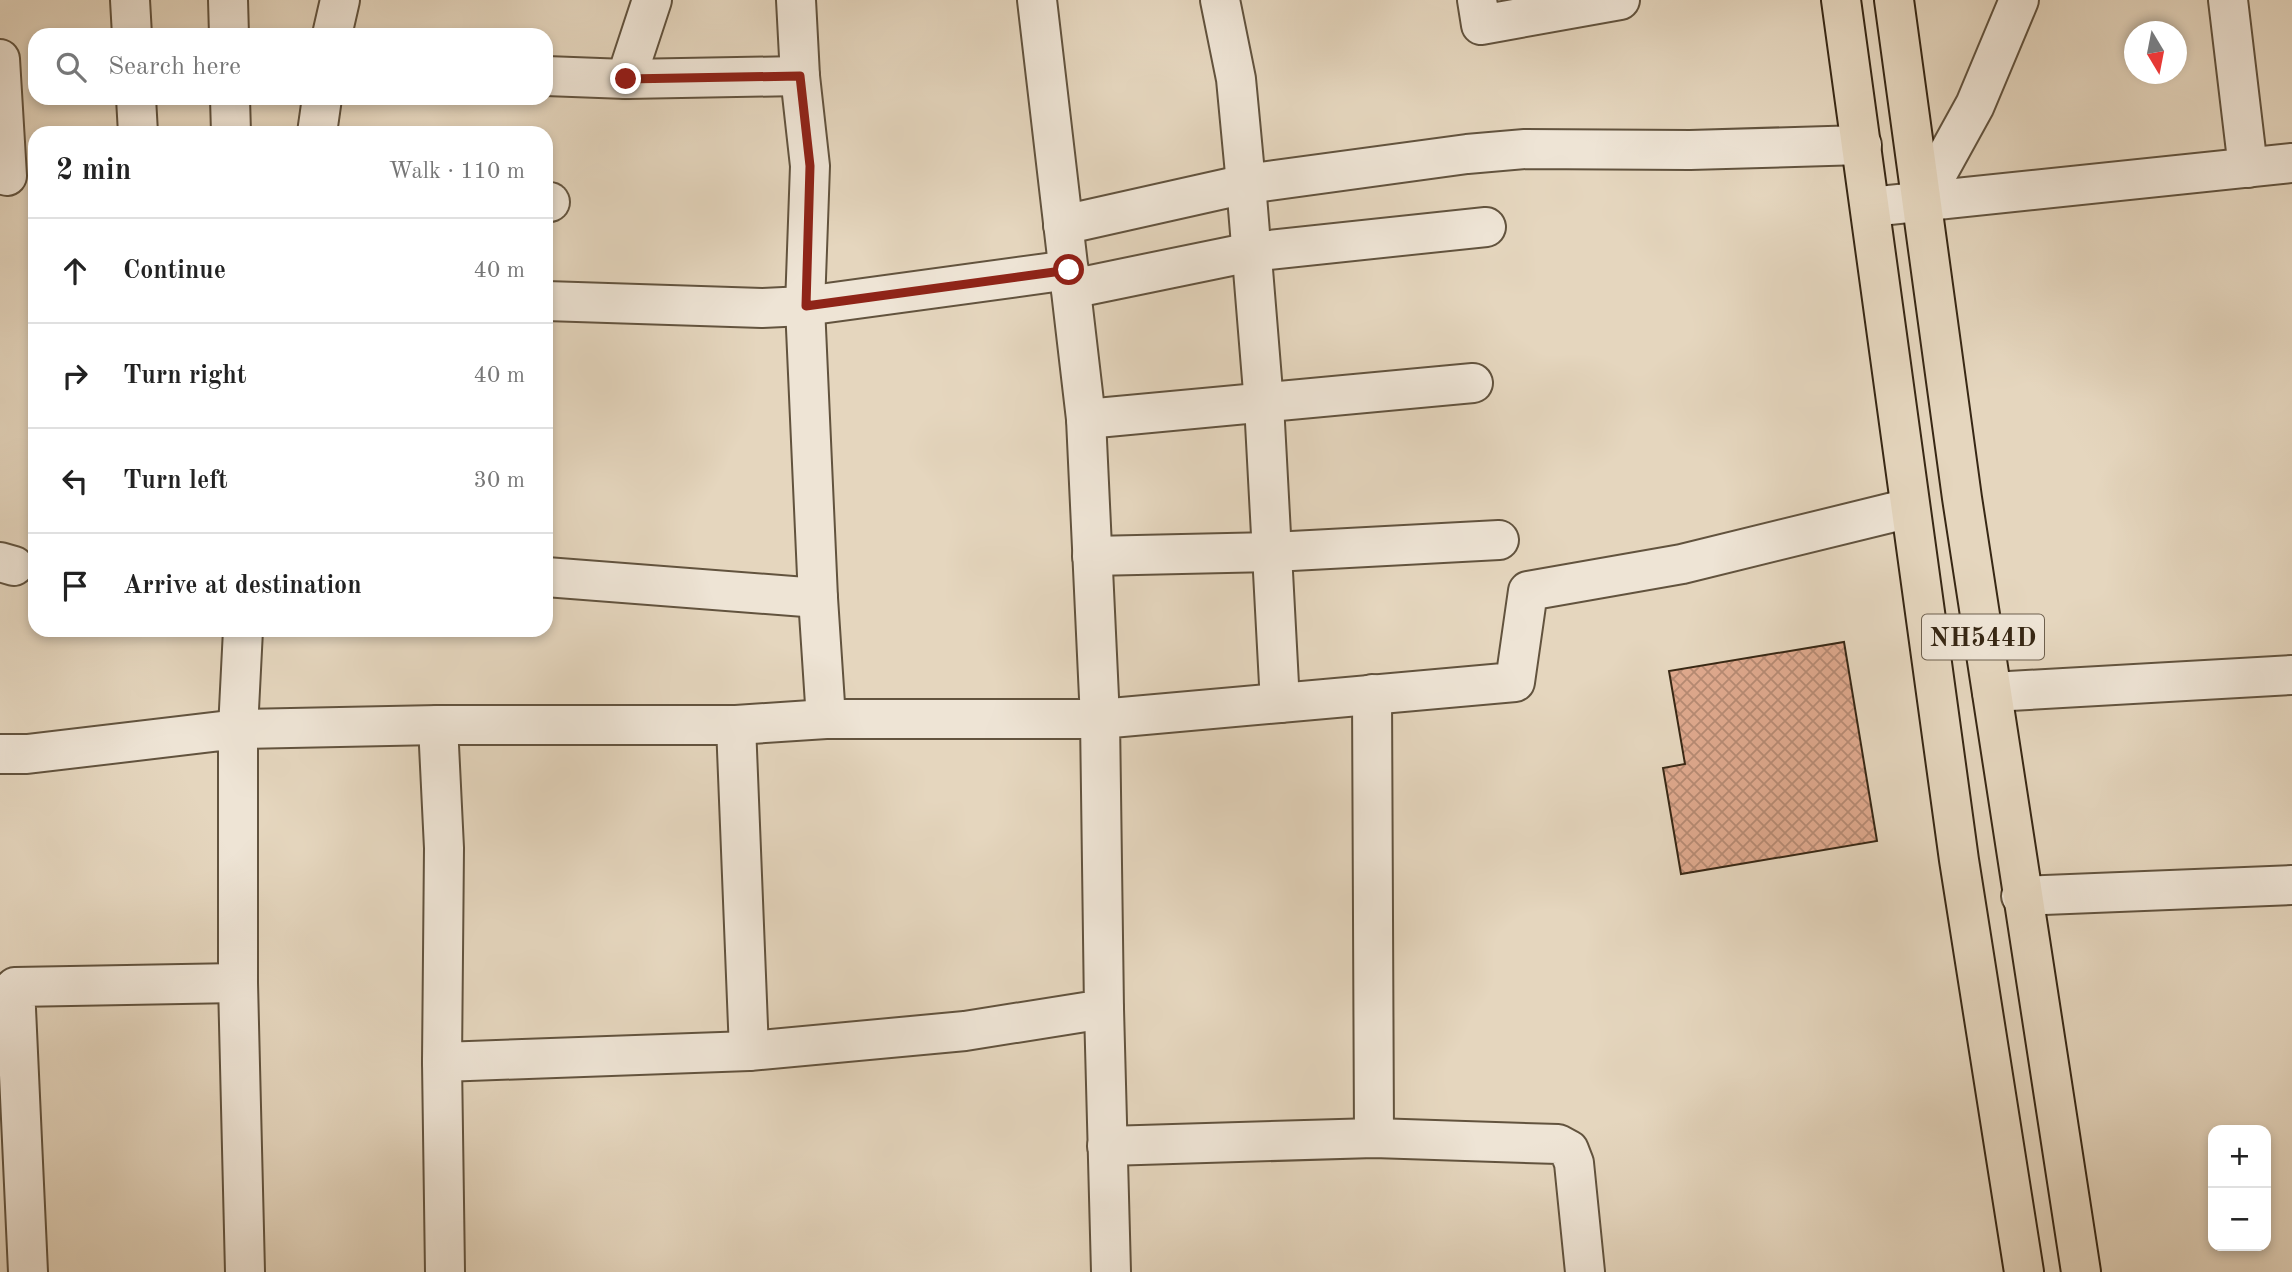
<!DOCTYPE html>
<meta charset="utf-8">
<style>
body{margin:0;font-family:"Old Standard TT",serif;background:#f2f2f2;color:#222}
.controls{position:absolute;right:21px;bottom:21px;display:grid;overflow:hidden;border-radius:14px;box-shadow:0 4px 10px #0003}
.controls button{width:63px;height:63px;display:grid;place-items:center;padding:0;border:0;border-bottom:2px solid #e0e0e0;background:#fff;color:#222;font:35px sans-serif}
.compass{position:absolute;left:2124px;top:21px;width:63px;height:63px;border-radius:50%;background:#fff;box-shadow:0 4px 10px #0003;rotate:170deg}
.stop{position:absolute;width:21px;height:21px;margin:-16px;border:5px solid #8f2418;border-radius:50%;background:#fff}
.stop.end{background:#8f2418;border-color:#fff;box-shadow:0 2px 7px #0008}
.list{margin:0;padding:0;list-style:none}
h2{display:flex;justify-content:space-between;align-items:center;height:91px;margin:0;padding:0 28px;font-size:30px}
h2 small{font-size:23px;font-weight:400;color:#767676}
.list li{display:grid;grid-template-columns:46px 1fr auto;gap:21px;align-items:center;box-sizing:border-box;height:105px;padding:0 28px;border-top:2px solid #e0e0e0}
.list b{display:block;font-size:26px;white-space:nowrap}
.list em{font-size:23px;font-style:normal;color:#767676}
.icon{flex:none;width:38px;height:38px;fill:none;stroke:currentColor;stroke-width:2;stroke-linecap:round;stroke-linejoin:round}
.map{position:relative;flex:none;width:2292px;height:1272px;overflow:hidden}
.search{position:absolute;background:#fff;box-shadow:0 4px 10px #0003;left:28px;top:28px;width:525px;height:77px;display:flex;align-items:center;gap:18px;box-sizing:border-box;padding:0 24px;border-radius:21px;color:#767676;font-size:26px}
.panel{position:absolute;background:#fff;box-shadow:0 4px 10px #0003;left:28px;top:126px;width:525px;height:511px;border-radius:21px}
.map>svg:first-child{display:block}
.building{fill:url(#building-cross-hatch);stroke:#372714;stroke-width:2}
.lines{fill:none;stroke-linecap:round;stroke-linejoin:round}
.minor-casing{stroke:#62533e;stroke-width:42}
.highway-casing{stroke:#372714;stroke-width:42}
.minor{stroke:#eee4d5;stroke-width:38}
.highway{stroke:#e5d6be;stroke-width:38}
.route{stroke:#8f2418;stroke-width:9}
.labels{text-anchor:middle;stroke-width:7;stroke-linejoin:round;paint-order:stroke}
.shield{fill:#eee4d5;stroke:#6e604e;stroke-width:2}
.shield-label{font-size:26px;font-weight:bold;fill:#372714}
</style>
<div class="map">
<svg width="2292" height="1272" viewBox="0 0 2292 1272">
<defs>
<pattern id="building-cross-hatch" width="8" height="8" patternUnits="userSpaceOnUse" patternTransform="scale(1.75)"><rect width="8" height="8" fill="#dfa98e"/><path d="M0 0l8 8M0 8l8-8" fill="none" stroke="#b68a73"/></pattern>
</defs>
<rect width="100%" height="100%" fill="#e5d6be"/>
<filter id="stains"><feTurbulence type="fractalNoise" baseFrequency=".00286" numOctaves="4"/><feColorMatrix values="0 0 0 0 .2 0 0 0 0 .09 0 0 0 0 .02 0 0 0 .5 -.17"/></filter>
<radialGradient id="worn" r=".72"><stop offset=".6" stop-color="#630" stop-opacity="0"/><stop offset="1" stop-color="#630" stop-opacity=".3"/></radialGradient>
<path class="building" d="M1844,642L1877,841L1681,874L1663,768L1685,764L1669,671Z"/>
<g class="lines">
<defs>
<g id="minor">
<path d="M130,0L132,35"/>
<path d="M228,0L229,35"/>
<path d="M796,0L800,76L810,166L805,306L818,598L826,719H1100L1086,419L1037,0"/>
<path d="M1220,0L1236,79L1246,184L1264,404L1280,703"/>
<path d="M1477,0L1481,25L1620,0"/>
<path d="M2228,0L2248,168"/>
<path d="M332,35L340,0"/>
<path d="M0,59L7,176"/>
<path d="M546,76L626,79L652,0"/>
<path d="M626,79L800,76"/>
<path d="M136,98L138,133"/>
<path d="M230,98L231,133"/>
<path d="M317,133L322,98"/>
<path d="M546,202H550"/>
<path d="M1921,203L1975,105L2019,0"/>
<path d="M1870,207L2292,163"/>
<path d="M1063,225L1246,184L1467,154L1525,149L1690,150L1862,145"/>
<path d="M1071,289L1251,252L1486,227"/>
<path d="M546,301L762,308L805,306L1069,270"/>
<path d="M1086,419L1473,383"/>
<path d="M1092,556L1273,552L1499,540"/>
<path d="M0,562L14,566"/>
<path d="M546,577L818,598"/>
<path d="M243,630L238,729L438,725H736L826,719"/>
<path d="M1992,692L2292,675"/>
<path d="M1372,694L1374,1138"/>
<path d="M438,725L444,848L442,1062L749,1051L965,1031L1104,1009L1100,719L1515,682L1528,591L1682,564L1910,508"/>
<path d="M736,725L749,1051"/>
<path d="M0,754H27L238,729V983L245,1272"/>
<path d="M2021,896L2292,885"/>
<path d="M1104,1009L1111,1272"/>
<path d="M442,1062L445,1272"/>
<path d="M1107,1146L1374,1138L1558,1144L1569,1150L1574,1163L1585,1272"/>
<path d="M28,1272L15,987L238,983"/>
</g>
<g id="highway">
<path d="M1841,0L1959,860L2024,1272"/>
<path d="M1894,0L1962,498L2081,1272"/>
</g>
</defs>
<use href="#minor" class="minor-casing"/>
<use href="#highway" class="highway-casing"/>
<use href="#minor" class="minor"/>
<use href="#highway" class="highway"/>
</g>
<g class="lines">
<path class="route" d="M626,79L800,76L810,166L806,306L1069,270"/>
</g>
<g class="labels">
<rect class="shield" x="1922" y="614.5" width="122" height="45" rx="5"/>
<g class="shield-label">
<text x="1983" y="646">NH544D</text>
</g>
</g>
<rect width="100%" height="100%" filter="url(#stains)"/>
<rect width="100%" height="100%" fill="url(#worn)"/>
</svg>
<div class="controls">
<button>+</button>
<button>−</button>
</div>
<svg class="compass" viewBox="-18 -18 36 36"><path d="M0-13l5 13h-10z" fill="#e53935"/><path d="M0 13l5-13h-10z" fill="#767676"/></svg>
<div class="stop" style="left:1069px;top:270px"></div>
<div class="stop end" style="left:626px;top:79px"></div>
<div class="search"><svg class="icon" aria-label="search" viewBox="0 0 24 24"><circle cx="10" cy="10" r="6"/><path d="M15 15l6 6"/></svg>Search here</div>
<section class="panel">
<h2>2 min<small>Walk · 110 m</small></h2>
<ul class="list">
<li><svg class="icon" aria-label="ahead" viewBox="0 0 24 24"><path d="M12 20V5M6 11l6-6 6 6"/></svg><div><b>Continue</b></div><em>40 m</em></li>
<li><svg class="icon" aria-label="right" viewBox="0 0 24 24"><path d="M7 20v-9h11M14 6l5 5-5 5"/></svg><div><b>Turn right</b></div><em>40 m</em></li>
<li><svg class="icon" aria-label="left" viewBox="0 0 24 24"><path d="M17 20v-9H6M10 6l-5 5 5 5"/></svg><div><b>Turn left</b></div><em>30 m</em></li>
<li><svg class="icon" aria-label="arrive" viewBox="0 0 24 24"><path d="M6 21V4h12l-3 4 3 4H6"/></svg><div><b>Arrive at destination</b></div></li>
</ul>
</section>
</div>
